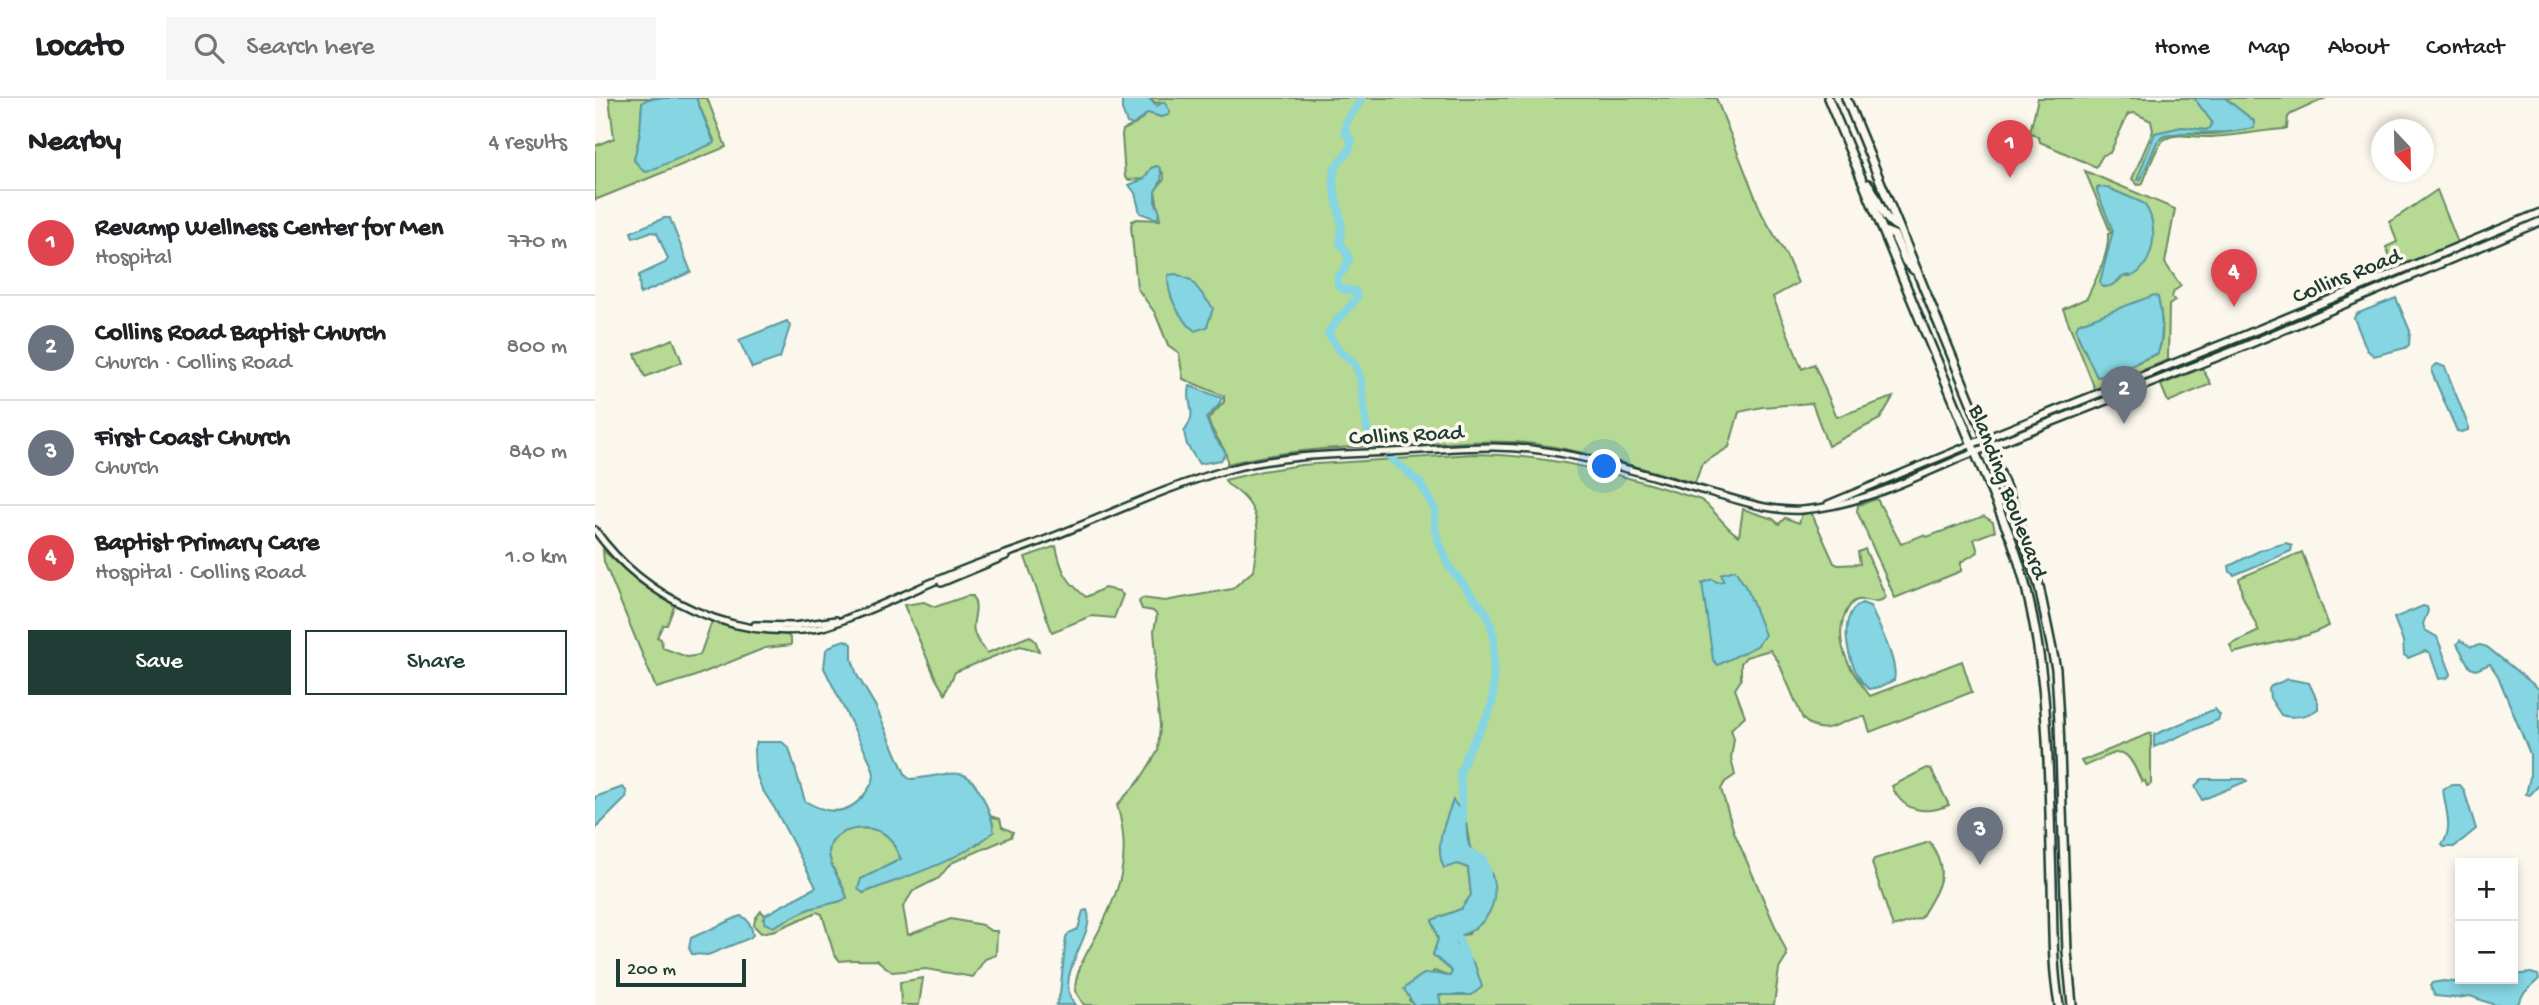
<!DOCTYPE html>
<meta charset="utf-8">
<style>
body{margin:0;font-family:"Gochi Hand",sans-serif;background:#f6f6f6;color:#202124}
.controls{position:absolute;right:21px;bottom:21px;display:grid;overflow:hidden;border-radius:0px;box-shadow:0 4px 10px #0003}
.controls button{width:63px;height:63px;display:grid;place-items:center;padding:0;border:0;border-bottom:2px solid #e0e0e0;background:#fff;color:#202124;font:35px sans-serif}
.compass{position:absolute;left:1776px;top:21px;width:63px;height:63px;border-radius:50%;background:#fff;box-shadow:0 4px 10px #0003;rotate:158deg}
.scale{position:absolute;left:21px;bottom:18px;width:130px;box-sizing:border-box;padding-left:7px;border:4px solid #1f3d34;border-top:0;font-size:19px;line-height:24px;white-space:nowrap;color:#1f3d34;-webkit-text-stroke:5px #fbf7ec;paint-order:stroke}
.you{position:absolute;left:1010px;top:369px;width:24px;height:24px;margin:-18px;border:5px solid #fff;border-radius:50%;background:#1a73e8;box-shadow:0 0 0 10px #1a73e833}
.badge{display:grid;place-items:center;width:46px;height:46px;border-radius:50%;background:#1f3d34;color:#fff;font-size:23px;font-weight:700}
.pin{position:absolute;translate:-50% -58px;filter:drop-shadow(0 2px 4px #0008)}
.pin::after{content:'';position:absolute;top:37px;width:24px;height:21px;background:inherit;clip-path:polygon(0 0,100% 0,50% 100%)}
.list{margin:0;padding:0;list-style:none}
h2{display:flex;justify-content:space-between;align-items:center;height:91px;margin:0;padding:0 28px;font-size:30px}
h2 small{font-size:23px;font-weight:400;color:#757577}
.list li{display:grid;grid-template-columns:46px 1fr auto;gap:21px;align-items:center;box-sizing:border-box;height:105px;padding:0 28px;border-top:2px solid #e0e0e0}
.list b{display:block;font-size:26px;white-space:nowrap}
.list p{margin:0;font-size:23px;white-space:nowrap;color:#757577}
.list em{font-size:23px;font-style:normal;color:#757577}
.actions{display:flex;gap:14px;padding:21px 28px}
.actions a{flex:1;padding:16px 0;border:2px solid #1f3d34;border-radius:0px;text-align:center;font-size:24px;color:#1f3d34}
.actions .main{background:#1f3d34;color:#fff}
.icon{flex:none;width:38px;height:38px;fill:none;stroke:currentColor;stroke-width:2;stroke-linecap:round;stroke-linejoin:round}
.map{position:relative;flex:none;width:1944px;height:907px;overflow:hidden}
header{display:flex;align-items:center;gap:42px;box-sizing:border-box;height:98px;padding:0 35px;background:#fff;border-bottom:2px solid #e0e0e0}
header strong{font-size:33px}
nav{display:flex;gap:38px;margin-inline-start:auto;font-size:24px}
.search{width:490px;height:63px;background:#f6f6f6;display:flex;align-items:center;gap:18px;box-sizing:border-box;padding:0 24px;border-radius:0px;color:#757577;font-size:26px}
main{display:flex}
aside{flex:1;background:#fff}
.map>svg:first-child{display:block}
.green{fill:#b6d993;stroke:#6a8b64;stroke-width:2;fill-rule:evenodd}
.water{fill:#85d5e2;stroke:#5c989c;stroke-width:2}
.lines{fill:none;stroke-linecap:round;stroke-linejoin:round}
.river{stroke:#85d5e2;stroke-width:8}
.tertiary-casing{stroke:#1f3d34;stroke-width:10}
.secondary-casing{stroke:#1f3d34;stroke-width:11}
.primary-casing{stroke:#1f3d34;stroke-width:12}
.tertiary{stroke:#fbf7ec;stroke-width:5}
.secondary{stroke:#fbf7ec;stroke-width:6}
.primary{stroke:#fbf7ec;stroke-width:7}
.labels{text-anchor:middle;stroke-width:7;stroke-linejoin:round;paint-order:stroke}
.street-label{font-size:23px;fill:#1f3d34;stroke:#fbf7ec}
</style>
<header>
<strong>Locato</strong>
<div class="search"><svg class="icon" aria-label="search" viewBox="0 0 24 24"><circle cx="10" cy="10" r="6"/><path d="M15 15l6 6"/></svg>Search here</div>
<nav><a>Home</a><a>Map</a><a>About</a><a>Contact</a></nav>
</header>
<main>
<aside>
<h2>Nearby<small>4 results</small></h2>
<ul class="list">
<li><span class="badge" style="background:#e0444e">1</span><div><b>Revamp Wellness Center for Men</b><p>Hospital</p></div><em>770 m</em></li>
<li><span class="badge" style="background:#6b7280">2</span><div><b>Collins Road Baptist Church</b><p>Church · Collins Road</p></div><em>800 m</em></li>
<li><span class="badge" style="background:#6b7280">3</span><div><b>First Coast Church</b><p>Church</p></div><em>840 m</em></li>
<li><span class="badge" style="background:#e0444e">4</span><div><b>Baptist Primary Care</b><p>Hospital · Collins Road</p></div><em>1.0 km</em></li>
</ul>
<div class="actions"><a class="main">Save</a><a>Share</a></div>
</aside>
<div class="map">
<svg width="1944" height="907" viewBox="0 0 1944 907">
<rect width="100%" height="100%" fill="#fbf7ec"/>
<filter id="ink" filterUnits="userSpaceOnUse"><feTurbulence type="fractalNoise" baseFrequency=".0143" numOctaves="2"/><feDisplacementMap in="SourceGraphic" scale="14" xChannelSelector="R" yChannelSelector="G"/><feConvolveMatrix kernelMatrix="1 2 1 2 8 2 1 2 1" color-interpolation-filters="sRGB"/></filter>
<g filter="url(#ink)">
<g class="green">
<path d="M14,0H65L53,1L47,6L45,35L39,62L119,42L101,0H112L131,49L0,102V48L19,40Z"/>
<path d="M555,0H1121L1167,116L1191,157L1203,185L1178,199L1207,271L1219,266L1242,319L1298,299L1285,321L1233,348L1217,305L1167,309L1144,314L1134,349L1107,366L1100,385C1047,371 994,353 940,346C901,341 861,345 822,346C759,349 694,350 632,366C634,350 616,337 613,321L629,304V298L588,281L584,255L573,247L560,215L542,190L536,128L537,123L542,121L565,122L560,93L569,81L568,75L562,68L556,70L549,81L533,82L530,79L527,37L528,32L541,26L553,15L566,19L569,4L560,5Z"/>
<path d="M1443,0H1599L1617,24L1616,30L1611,32L1587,29L1560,35L1545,82L1563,42C1576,32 1593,36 1608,36C1625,36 1642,33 1659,30V23L1630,0H1731L1696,16L1693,19L1692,30L1689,31C1664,33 1638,38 1613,39C1599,40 1583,34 1570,41C1562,45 1552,75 1548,85L1543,87L1537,81L1558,33L1556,23L1540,15L1533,16L1515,55L1508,57L1501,69L1445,44L1444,40L1435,34Z"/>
<path d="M1490,73L1580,111L1570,165L1586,188L1579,193L1577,199L1580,203L1574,207L1573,262L1500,291L1468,211L1492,200C1501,180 1514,158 1513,136L1516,135ZM1502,90H1513L1548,105L1534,178H1528C1523,184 1517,189 1508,189L1518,133ZM1561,198C1567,214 1571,240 1562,256L1514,277L1502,279L1483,238L1485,225Z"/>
<path d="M1842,92L1863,145L1800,170L1791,149L1802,144L1795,124Z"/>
<path d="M78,241L87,264L50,279L40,256Z"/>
<path d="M1607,270L1616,286L1573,304L1566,287Z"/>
<path d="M879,356C961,357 1028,377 1106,402C1121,412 1128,429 1144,438L1148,411L1178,421L1184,426L1190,420L1204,425L1207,416L1216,414L1239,465L1243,467L1265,466L1263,454L1270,451L1291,499C1280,509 1270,498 1260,503C1254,506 1250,516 1248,522C1240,550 1258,576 1275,598L1367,563L1377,594L1275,634L1270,619C1248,618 1231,644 1208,621L1183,563L1175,552L1151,559L1146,565V582L1140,591L1150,618L1136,631L1139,641L1136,660L1140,677L1130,684L1126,691L1139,734L1191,853L1192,858L1184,871L1179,907H846L843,897L859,896L861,838L874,836L890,765L875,750L870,719L858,703L847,734L863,766L873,770L876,797L866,811L837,822L843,841L838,857L857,873L855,879L839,873L814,902L819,907H489L480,893C480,875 490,858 499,842C524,796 538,760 522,707L545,682L563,653L565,627L559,579L561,557L559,533L562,517L558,513L547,511L544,504L547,500L570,503L637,491L658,473C664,433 670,409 632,386L630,382L667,373L706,367Z"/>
<path d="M1282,401L1306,446L1328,437L1332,439L1389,418L1398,424L1400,433L1379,441L1383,454L1366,464V473L1300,500L1262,413L1263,407Z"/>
<path d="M461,448C466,473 471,483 491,499L509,490L524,493L528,497L519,520L496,518L457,534L430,459Z"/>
<path d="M8,452L42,483L78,506L79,509L72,527H68L62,539L66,541L68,550L92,559L105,557L117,523L192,537L196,541V547L170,550L95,580L61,590L9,464Z"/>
<path d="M1707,454L1734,528L1713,537L1638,555L1635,547L1664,533L1647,497L1644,480Z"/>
<path d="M372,498H378C385,514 376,521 379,534C381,542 388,549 392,555L435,538L441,544L444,553L425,548L360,574L350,596L341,581L309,507L329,504L340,509Z"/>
<path d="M1556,635V686L1552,688L1550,683L1547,684C1528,642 1527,653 1489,668L1486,663Z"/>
<path d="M1332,670L1336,671L1354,707C1331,717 1307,714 1297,688Z"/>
<path d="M395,718L405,721L407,729L418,734L416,739L356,765L344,780L318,793L308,809L313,837L356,821L387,827L396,833H402L401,857L390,861L378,879L331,871L297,874L282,862C269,863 259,861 245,863L239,856L227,816L222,814L181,832L166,835L159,828L160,821L166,813L170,817L168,821L246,803L252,800C248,785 234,769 234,754C235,729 276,724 292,738C298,743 302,755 306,761L266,781L268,795L342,766L385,745L398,725Z"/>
<path d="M1335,744C1356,776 1343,790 1326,820L1298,829L1277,765L1279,761Z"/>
<path d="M328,880L324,907H306L305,884Z"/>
</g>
<g class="water">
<path d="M65,0H101L119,45L52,74L48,73L39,62L45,35L47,5L53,1Z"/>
<path d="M527,0H554L561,8L569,4L575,13L574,17L566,19L553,15L538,27L532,25L527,12Z"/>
<path d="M1599,0H1630L1659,23V30L1633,34L1586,35L1568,38L1562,44L1546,81L1542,82L1560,35L1587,29L1611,32L1616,29L1617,24Z"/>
<path d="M562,68L565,70C568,81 566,85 560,93V104L565,114L562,121L545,115L540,95L534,87L549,81L556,70Z"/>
<path d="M1503,89L1513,90L1548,105C1564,122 1561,162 1541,176C1532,181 1539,175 1530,178C1521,181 1519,191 1506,188L1505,184L1518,133L1502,93Z"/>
<path d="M69,120H75L76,123L96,174L45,196L44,177L70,165L73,161L62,135L55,134L38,140L36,134Z"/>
<path d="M581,176L596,182L618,210L612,229L600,233C584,220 572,198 573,177Z"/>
<path d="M1559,197L1563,199C1567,215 1569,238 1563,255L1514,277L1502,279L1483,238L1481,231L1483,226Z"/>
<path d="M1801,200L1815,233L1814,247L1810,250L1779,258L1772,252L1759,220L1761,216Z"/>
<path d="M192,223L195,228L185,260L157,270L144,242Z"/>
<path d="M1842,266L1850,269L1873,327V332L1867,334L1862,333L1837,275V270Z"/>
<path d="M595,288L627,300L624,307L611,320L618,337L631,355L626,362L604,366L592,347L589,334C605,310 590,311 595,288Z"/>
<path d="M1691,445L1697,448L1696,453L1639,477L1635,474L1634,468L1666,452Z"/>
<path d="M1140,472L1153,493L1170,537L1162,548L1123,567L1118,562L1107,485L1117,481L1122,484L1129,483L1126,476Z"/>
<path d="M1267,505L1275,508C1282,524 1304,565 1299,582L1285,589L1274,591C1255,577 1238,517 1267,505Z"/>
<path d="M1828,508L1832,509L1833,513L1828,526L1830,532L1842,539L1856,576L1852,580L1844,581L1835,555L1830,553L1813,560L1809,557L1808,543L1799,520Z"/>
<path d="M250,542L257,546V561L262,577L281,609L311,678L315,681C329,681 357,672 369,677C384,683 398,720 399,734C362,764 312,778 268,795L263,791L266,781L306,761C302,754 298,742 292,738C276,724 235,729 234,754C234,769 248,785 252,800L246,803L214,811L178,829L169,825L170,817L221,789L180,711L167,691L160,673L159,651L162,644H187L194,650L210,703C231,716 252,718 269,697C273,692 279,684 279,677C279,673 275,665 274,661L229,570L231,552L241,545Z"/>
<path d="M1865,542L1876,549L1885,547L1892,549L1944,591V687L1935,697L1931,696L1935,679V656L1903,578L1895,566L1881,572L1875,570L1862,546Z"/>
<path d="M1693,581L1714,585L1723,604V611C1713,618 1698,621 1686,617L1675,600L1674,591L1676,588Z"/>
<path d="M1620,611L1625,617L1623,622L1559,649V637Z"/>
<path d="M1607,681H1650L1652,683L1607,702L1600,688Z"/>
<path d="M1856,687H1865L1869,692L1881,731L1859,749H1849L1847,747C1859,730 1850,711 1848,691Z"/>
<path d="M28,689L32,694L31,700L0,731V699Z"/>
<path d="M858,702C862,708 868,714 870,721C873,729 871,739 874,747C878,759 893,765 897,777C906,808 889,831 861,839L862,847L880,867L887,889L877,897H844L846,907H819L809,891C831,872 828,874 855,878L857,873L838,857L843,841L837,822L866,811L876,797L873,770L863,766L849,770C838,748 851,723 858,702Z"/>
<path d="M492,812C503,835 456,878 480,907H461L465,896L471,839L474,835L483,831L488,813Z"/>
<path d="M145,818C153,819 157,829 158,837L155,840L113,857L97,856L94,850L96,840Z"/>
<path d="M1936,875L1943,877L1944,881L1929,895L1922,907H1900L1875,898L1862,900L1840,898L1835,888L1837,885L1848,883L1859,884L1873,881H1918V877Z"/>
</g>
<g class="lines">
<g class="river">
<path d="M767,0L751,25L750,35L757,43L753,54L740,69L738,84L747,129L745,144L754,160L749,172L743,178V187L748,191L760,193L762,199C752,215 742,217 733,236L744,252L759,265L765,278L772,331L779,345L825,385L840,412V433L854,469L893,517L899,539L898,602L893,617L871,657L865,676L868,723"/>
<path d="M874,754L888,761L892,774"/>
<path d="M865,828L862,837L873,865"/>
</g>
<defs>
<g id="tertiary">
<path d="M1233,406L1377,346"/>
<path d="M0,432C49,501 140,544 224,530C239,527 252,520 266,515C311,497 355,474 402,459C481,434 555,393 635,371C688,357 742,356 796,354C830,352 864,349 898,349C972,349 1043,375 1114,394C1144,402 1175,414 1207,412C1268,408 1325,376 1380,354"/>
<path d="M346,485L411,458"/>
<path d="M160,527L199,528L241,522"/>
</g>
<g id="secondary">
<path d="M1377,346L1645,239L1944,115"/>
<path d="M1380,354L1648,249L1944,124"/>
</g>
<g id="primary">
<path d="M1233,0L1417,443C1456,553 1453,669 1457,785C1458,825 1457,867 1464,907"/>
<path d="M1251,0L1418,407L1444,488L1461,571L1464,624L1472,854L1477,907"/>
<path d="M1273,86C1284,100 1286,121 1303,129"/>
<path d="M1289,133L1299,137L1311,164L1319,172"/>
</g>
</defs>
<use href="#tertiary" class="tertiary-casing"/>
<use href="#secondary" class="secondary-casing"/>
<use href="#primary" class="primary-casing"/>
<use href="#tertiary" class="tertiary"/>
<use href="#secondary" class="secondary"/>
<use href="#primary" class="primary"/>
</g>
</g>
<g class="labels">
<g class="street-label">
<text transform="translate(1751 176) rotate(-22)" y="8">Collins Road</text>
<text transform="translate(811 335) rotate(-3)" y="8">Collins Road</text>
<text transform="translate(1415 393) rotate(69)" y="8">Blanding Boulevard</text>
</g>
</g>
</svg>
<div class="controls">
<button>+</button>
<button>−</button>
</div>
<svg class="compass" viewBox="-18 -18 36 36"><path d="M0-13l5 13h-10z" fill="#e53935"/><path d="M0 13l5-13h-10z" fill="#757577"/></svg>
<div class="scale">200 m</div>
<div class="you"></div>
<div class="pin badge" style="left:1415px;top:80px;background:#e0444e">1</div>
<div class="pin badge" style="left:1529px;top:326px;background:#6b7280">2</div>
<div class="pin badge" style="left:1385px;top:767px;background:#6b7280">3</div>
<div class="pin badge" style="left:1639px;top:209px;background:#e0444e">4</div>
</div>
</main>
